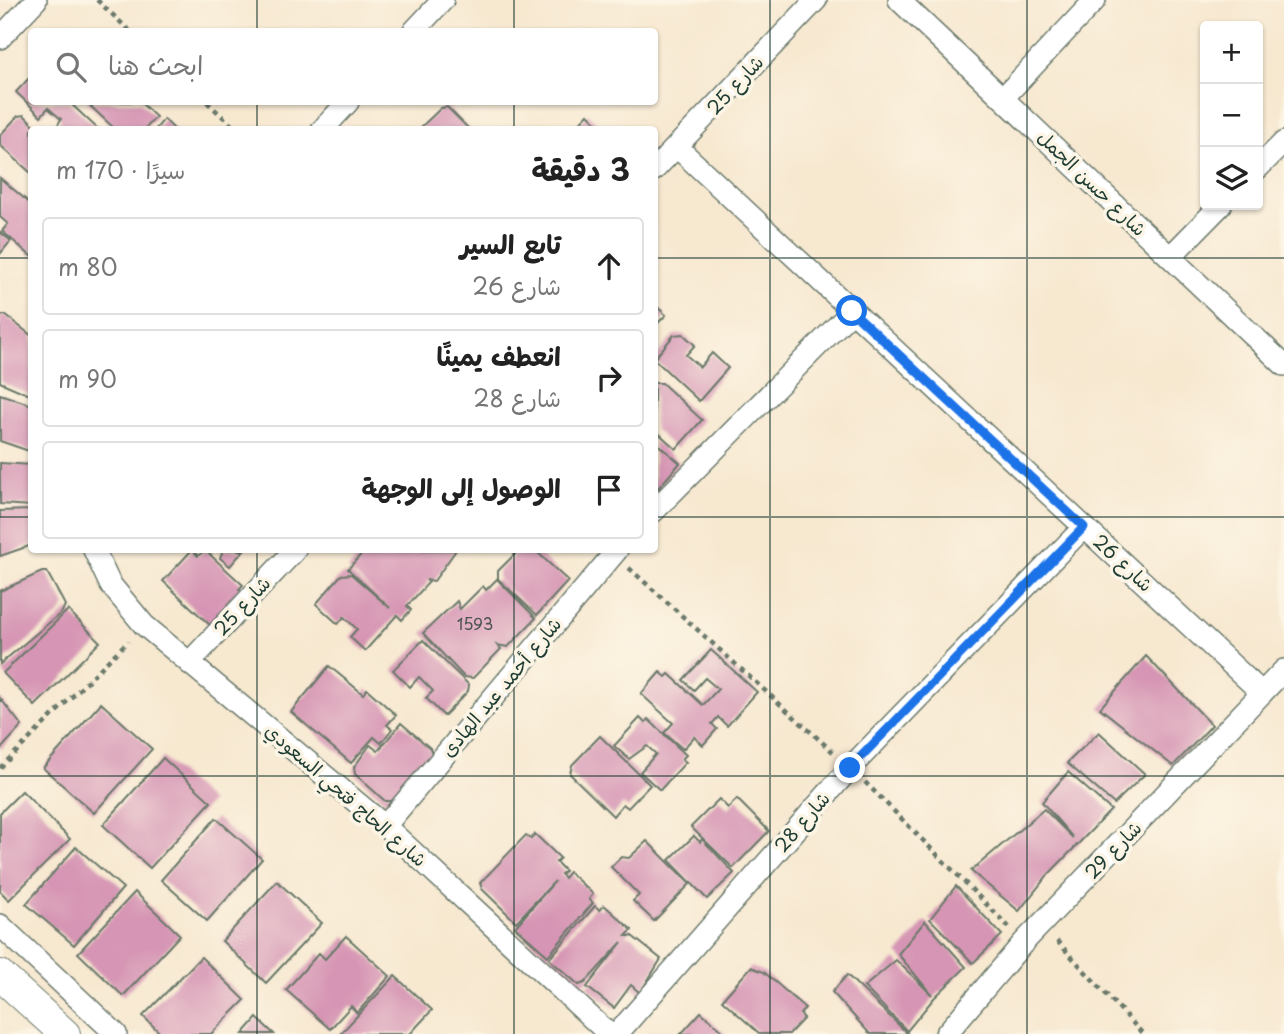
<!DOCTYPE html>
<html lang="ar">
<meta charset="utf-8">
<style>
body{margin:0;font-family:"Playpen Sans","Playpen Sans Arabic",sans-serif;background:#f2f2f2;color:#222;direction:rtl}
.controls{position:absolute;right:21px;top:21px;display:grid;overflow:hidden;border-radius:7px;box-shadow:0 2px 5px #0004}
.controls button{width:63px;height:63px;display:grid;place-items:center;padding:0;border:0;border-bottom:2px solid #e0e0e0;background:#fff;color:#222;font:35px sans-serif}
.stop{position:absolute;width:21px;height:21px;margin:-16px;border:5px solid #1a73e8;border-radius:50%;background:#fff}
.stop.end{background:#1a73e8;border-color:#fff;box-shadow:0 2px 7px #0008}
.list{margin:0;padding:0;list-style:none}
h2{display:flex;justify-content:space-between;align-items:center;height:91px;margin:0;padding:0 28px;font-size:30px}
h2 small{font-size:23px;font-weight:400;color:#767676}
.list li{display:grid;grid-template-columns:46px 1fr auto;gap:21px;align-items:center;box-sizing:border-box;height:98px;margin:0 14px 14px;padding:0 14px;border:2px solid #e0e0e0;border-radius:7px}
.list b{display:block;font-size:26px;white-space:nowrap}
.list p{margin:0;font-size:23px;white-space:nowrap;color:#767676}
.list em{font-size:23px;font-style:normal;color:#767676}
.icon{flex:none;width:38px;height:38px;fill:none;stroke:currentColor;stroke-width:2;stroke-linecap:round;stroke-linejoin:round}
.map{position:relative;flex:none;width:1284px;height:1034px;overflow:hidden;direction:ltr}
.search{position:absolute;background:#fff;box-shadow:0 2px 5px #0004;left:28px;top:28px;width:630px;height:77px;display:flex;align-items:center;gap:18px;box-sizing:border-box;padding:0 24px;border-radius:7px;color:#767676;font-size:26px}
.panel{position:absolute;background:#fff;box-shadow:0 2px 5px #0004;left:28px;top:126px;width:630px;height:427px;border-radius:7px;direction:rtl}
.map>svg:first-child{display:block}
.building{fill:#d695b4}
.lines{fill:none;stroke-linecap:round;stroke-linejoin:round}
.street-casing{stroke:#6b796b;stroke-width:24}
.secondary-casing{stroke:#6b796b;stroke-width:32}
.path{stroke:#6b796b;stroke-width:4.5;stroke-dasharray:5 5;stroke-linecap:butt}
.street{stroke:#fff;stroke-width:21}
.secondary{stroke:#fff;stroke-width:30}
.route{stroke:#1a73e8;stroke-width:9}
.grid{fill:none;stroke:#1f3d34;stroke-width:2;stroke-opacity:0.55}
.labels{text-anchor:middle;stroke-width:7;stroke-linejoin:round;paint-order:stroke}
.number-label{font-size:16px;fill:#4d5354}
.street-label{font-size:19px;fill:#1f3d34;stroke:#fcf5e5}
</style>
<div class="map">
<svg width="1284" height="1034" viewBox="0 0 1284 1034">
<rect width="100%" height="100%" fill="#fcf5e5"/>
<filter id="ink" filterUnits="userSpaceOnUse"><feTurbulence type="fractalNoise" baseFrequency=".0143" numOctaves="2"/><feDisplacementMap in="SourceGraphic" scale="14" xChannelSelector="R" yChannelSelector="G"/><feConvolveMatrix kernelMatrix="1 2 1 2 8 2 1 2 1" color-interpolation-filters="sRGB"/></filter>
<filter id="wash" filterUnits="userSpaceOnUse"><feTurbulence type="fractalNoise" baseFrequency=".00686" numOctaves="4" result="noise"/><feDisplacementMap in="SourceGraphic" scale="28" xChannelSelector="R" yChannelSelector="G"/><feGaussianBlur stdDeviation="1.57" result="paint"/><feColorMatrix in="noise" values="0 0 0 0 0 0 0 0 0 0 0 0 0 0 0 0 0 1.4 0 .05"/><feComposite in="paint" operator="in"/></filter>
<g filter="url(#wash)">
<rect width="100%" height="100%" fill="#f7e8d0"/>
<g id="blocks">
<g class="building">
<path d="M32,75V102H69L99,130H55L61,119L48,108L41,116L16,92Z"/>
<path d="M86,102H140L156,117L144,130H116Z"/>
<path d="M447,107L470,130H418L441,108Z"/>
<path d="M588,114L604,130H573Z"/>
<path d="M24,115L39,130H32V174L0,145V135L18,116Z"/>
<path d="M164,119L175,130H155Z"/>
<path d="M0,178L32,205V257L2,231L8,224L0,217Z"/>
<path d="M0,232L11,241L0,254Z"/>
<path d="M654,304L666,315L654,327Z"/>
<path d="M5,315L32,336V396L0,382V316Z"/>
<path d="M683,334L695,345L686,355L700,367L712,353L728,368L699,401L654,359L674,335Z"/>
<path d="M654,383H662L702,420L676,449L654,429Z"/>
<path d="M0,394L32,405V452L0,441Z"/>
<path d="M654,441L680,463L654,493Z"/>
<path d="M0,463L32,465V506L0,504Z"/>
<path d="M32,510V545L0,556V511Z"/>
<path d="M192,550L198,556L205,550L243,585L239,589L244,594L213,628L163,581Z"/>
<path d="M223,550H244L230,566L220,558Z"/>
<path d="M365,550H456L434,581L426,580L429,582L407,606L411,610L402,620L397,615L365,651L350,637L357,629L344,617L338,624L316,604L341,575L351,574L390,608L348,569Z"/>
<path d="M519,550H535L568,581L537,615L498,579V571Z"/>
<path d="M42,572H47L65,605L62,612L0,664V591Z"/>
<path d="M497,579L536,618L508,647L497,645L501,649L473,678L464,677L423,633L457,601L460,609L483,586L486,590Z"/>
<path d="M68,610L100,642L35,706L3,673Z"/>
<path d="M423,640L469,685L468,691L444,716L426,698L433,691L419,677L410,687L393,670Z"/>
<path d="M711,650L757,692L727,726L718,717L712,724L717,729L703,745L694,737L683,749L664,733L673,723L641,694L660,672L666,677L669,674L703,705L718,689L705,678L694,690L683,680Z"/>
<path d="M1146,656L1212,725L1173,766L1100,708Z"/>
<path d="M329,666L363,694L367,689L396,715L387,725L392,729L381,743L374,737L351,763L291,712Z"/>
<path d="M0,698L22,726L0,750Z"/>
<path d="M101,703L152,749L94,813L43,768Z"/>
<path d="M640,718L645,723L648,719L686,755L682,759L686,762L660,790L640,772L656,754L647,746L629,759L614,746Z"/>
<path d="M401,723L430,748L432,754L392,801H385L355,774L354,767L370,745L378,751Z"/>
<path d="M1099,732L1145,774L1114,804L1067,763Z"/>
<path d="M600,736L650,785L628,808L623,804L613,816L570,774L572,765Z"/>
<path d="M163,758L211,802L150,868L103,825Z"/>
<path d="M1068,772L1111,810L1047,876L1019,911L971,871L1044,809L1073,838L1042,802Z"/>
<path d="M22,791L70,839L9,900L0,891V813Z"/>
<path d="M719,799L728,808L737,799L769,831L733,868L691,827Z"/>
<path d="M216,818L262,859L207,921L161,880Z"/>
<path d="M535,834L560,858L556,862L565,871L561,874L564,878L569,872L593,894L589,899L593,903L548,956L515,927L555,881L516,922L482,889L480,883L526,835L531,839Z"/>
<path d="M694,836L700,842L702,839L734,873L707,899L669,860Z"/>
<path d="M647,841L690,884L654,921L633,901L639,895L611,867L621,857L629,858Z"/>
<path d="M76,847L123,888L74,945L26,904Z"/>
<path d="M277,881L322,923L266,983L222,941Z"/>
<path d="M956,886L1002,935L973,963L930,919Z"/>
<path d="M135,892L180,935L123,996L78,953Z"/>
<path d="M604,905L632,930L626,936H632L661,959L640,993L631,985L614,1008L587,987L622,942L585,983L579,985L549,959L595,906L600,910Z"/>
<path d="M925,921L966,967L934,998L907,1031L864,987L896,960L932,995L898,954Z"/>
<path d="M346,936L390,976L357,1013L351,1006L330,1029L286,990L319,953L325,959Z"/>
<path d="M201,957L245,1000L211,1034H161L143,1016Z"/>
<path d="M751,967L764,972L805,1008L800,1014L804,1018L789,1034H760L722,1000Z"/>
<path d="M847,975L908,1034H870L832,992Z"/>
<path d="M395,976L432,1010L410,1034H340Z"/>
<path d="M701,1012L726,1034H681Z"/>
<path d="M257,1018L274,1034H243Z"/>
</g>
</g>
</g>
<g filter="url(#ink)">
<use href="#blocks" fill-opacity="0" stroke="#6b796b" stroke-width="2"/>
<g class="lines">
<defs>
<g id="street">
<path d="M899,0L1284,365"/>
<path d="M413,32L443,0"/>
<path d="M0,38L36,0"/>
<path d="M1003,98L1095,0"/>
<path d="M322,130L348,102"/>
<path d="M677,147L1262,693"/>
<path d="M1258,168L1284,142"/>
<path d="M654,170L816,0"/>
<path d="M1170,257L1221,205"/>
<path d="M654,511L852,311"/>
<path d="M94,550L110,584L144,625L385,826L609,1034"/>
<path d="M189,663L295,550"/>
<path d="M385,826L617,550"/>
<path d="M0,925L116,1034"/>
<path d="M617,1034L850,768L1084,527"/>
<path d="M946,1034L1024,942L1284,670"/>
</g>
<path id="secondary" d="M0,975L65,1034"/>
</defs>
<use href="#street" class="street-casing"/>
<use href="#secondary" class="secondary-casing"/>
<g class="path">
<path d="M97,0L131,32"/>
<path d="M207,102L237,130"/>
<path d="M629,568L833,752"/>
<path d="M0,768L128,641"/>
<path d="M865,782L1009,927"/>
<path d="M1057,941L1143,1034"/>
</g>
<use href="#street" class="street"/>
<use href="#secondary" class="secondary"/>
</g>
</g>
<g class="lines" filter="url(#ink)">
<path class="route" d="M850,768L1084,527L852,311"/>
</g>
<path class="grid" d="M257,0V32M514,0V32M770,0V1034M1027,0V1034M257,102V130M514,102V130M0,258H32M654,258H1284M0,517H32M654,517H1284M257,550V1034M514,550V1034M0,776H1284"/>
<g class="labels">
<g class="number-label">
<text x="475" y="630">1593</text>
</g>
<g class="street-label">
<text transform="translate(735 85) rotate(-47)" y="7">شارع 25</text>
<text transform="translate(1092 183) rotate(44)" y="7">شارع حسن الجمل</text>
<text transform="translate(1123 563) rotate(43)" y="7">شارع 26</text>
<text transform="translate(242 606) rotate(-47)" y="7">شارع 25</text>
<text transform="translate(501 687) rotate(-50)" y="7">شارع أحمد عبد الهادى</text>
<text transform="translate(346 795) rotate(41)" y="7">شارع الحاج فتحي السعودي</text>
<text transform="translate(802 822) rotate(-49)" y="7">شارع 28</text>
<text transform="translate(1113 850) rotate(-46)" y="7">شارع 29</text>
</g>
</g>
</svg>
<div class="controls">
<button>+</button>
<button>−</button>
<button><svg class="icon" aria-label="layers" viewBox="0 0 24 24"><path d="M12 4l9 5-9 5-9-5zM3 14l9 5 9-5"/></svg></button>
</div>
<div class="stop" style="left:852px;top:311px"></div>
<div class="stop end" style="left:850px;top:768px"></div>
<div class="search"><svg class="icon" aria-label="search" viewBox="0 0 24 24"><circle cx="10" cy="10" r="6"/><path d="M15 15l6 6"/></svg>ابحث هنا</div>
<section class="panel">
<h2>3 دقيقة<small>سيرًا · 170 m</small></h2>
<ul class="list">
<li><svg class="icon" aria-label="ahead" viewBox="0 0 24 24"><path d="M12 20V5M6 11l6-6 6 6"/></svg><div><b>تابع السير</b><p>شارع 26</p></div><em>80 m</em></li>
<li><svg class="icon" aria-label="right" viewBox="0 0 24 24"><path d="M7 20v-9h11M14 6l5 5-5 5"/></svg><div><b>انعطف يمينًا</b><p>شارع 28</p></div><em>90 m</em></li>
<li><svg class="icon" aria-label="arrive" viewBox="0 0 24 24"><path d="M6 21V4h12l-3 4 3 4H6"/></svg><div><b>الوصول إلى الوجهة</b></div></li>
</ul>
</section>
</div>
